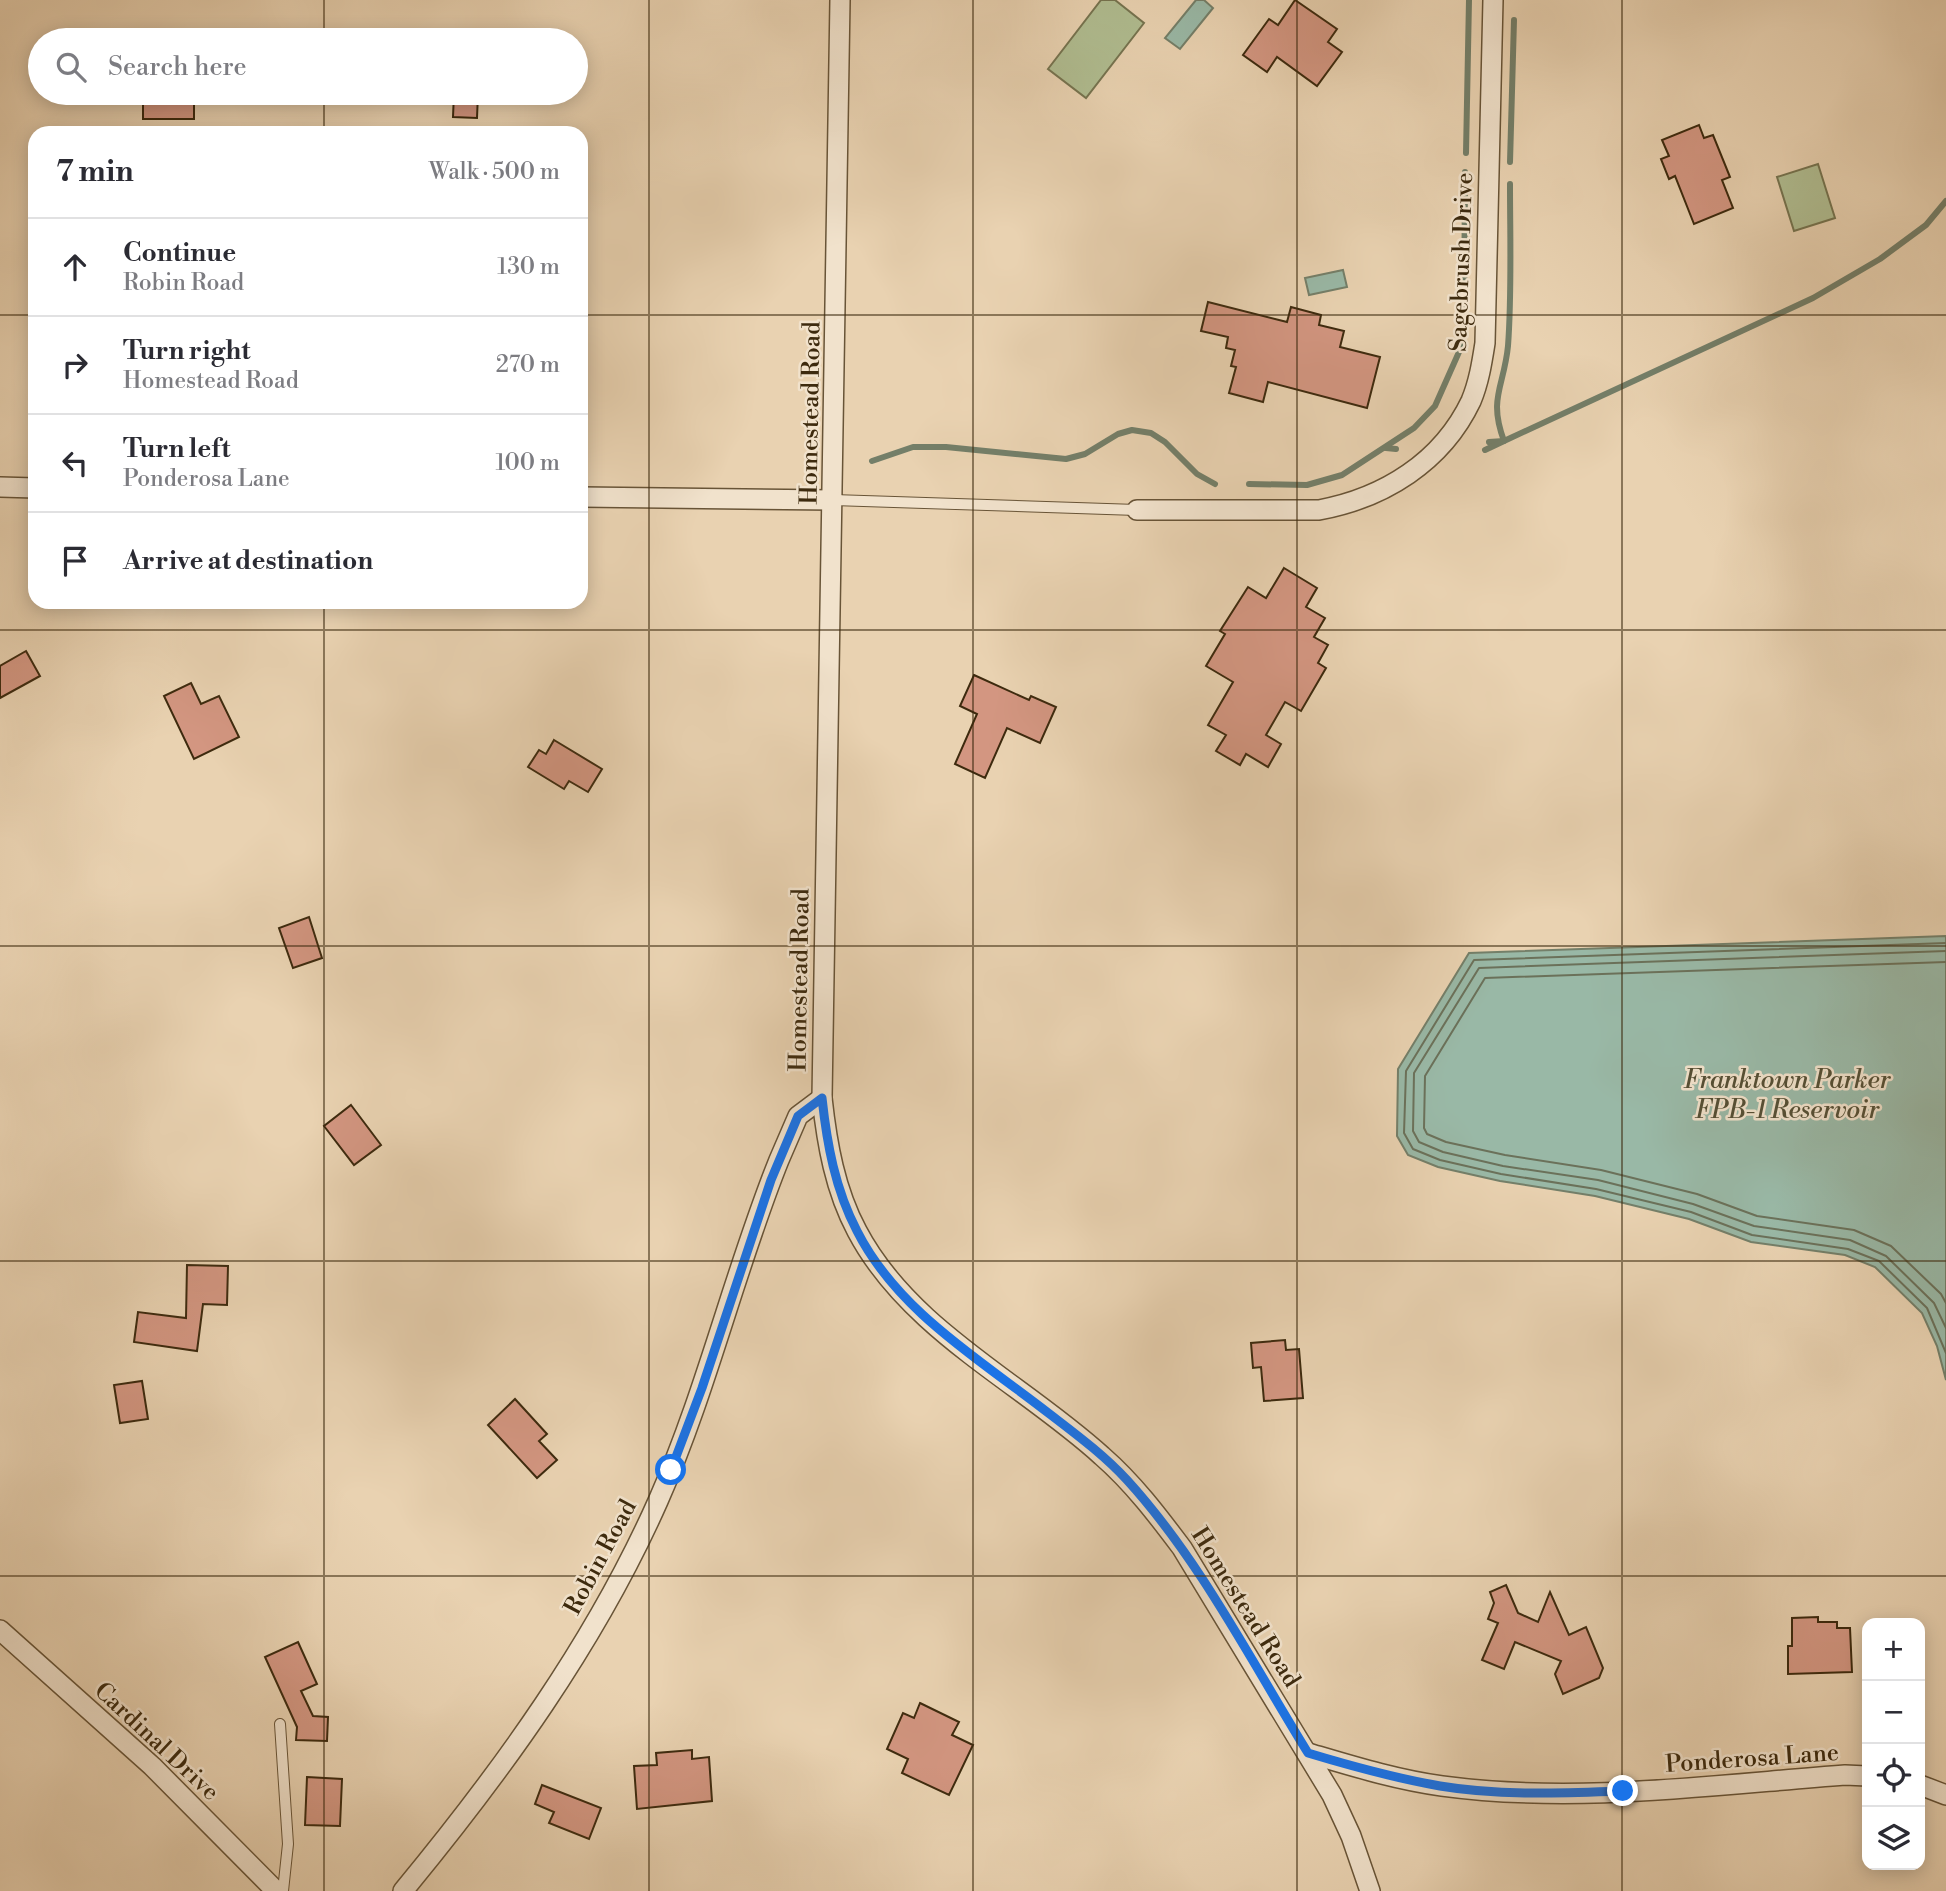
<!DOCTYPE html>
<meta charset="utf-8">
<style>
body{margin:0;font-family:"Libre Bodoni",serif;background:#f2f2f3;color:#2b2b33}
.controls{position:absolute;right:21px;bottom:21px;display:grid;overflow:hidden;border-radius:14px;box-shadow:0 4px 18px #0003}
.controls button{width:63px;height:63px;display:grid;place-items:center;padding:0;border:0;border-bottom:2px solid #e1e1e2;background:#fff;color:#2b2b33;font:35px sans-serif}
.stop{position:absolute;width:21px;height:21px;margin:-16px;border:5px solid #1a73e8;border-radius:50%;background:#fff}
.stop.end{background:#1a73e8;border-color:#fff;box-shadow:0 2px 7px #0008}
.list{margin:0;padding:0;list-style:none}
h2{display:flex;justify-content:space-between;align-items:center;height:91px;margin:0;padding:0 28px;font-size:30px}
h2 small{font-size:23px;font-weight:400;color:#7c7c81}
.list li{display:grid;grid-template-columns:46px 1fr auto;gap:21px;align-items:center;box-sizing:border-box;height:98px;padding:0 28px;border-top:2px solid #e1e1e2}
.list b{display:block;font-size:26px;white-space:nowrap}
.list p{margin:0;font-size:23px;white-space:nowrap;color:#7c7c81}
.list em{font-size:23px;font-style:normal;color:#7c7c81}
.icon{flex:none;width:38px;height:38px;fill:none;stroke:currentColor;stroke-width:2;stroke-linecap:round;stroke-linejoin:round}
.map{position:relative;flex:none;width:1946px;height:1891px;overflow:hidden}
.search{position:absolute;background:#fff;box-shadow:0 4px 18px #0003;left:28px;top:28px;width:560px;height:77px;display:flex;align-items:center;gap:18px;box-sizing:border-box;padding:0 24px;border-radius:38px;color:#7c7c81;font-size:26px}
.panel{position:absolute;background:#fff;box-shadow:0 4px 18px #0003;left:28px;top:126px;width:560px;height:483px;border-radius:21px}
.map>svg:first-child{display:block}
.green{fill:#b0bd91;stroke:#767450;stroke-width:2}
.water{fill:#99b8a6;stroke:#747f69;stroke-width:2}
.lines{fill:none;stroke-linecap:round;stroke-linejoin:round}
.shore{stroke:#6b715a;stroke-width:2}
.stream{stroke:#747f69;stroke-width:6}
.building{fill:#d39681;stroke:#3d2a0e;stroke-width:2}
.lane-casing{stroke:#685437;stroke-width:12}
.street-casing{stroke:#685437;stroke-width:22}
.lane{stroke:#f1e2cc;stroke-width:10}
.street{stroke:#f1e2cc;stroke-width:19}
.route{stroke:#1a73e8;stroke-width:9}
.grid{fill:none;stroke:#3d2a0e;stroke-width:2;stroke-opacity:0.55}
.labels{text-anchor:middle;stroke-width:5;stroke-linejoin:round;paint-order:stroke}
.street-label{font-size:24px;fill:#3d2a0e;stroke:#f1e2cc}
.water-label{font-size:26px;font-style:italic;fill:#544e34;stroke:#f1e2cc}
</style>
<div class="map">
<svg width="1946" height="1891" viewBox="0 0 1946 1891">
<rect width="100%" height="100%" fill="#e9d2b1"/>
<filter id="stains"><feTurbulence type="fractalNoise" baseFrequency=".00286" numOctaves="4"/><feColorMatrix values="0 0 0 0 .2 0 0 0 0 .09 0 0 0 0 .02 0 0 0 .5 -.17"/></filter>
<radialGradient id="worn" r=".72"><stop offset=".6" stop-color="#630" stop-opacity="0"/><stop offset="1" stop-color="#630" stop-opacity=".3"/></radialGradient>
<g class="green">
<path d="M1101,0H1115L1144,23L1086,98L1048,69Z"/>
<path d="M1818,164L1835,218L1794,231L1777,177Z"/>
</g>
<g class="water">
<path d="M1196,0H1204L1213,8L1180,49L1165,38Z"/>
<path d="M1343,270L1347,287L1309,295L1305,278Z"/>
<path d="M1946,936V1380L1937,1346L1922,1313L1875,1267L1845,1255L1751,1242L1689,1219L1595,1196L1500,1181L1438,1167L1408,1155L1397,1136L1398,1069L1469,953Z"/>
</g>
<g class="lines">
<g class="shore">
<path d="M1946,943L1474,960L1406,1071L1404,1133L1413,1149L1440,1160L1501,1174L1596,1189L1691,1212L1752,1235L1848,1249L1879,1261L1927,1308L1946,1353"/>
<path d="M1946,951L1479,968L1414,1073L1413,1131L1419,1142L1443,1152L1503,1166L1598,1180L1693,1204L1754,1226L1850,1240L1886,1256L1934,1303L1946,1328"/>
<path d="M1946,962L1485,978L1425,1076L1424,1128L1427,1134L1446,1142L1505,1155L1601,1170L1697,1194L1757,1216L1854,1230L1891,1246L1941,1294L1946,1303"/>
</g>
<g class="stream">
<path d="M1466,153L1469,0"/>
<path d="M1510,162L1514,20"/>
<path d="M1489,442L1504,441L1813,298L1880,259L1926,225L1946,201"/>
<path d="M1386,448L1396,449"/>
<path d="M1485,450L1504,441C1488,398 1504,387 1508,346C1512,293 1510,237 1510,184"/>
<path d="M872,461L913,447H946L1066,459L1085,454L1118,434L1132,430L1151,433L1165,442L1197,474L1215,484"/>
<path d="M1249,484L1307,485L1342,475L1414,428L1435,406L1459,352L1464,325L1465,172"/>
</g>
</g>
<g class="building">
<path d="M1295,0L1337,29L1328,42L1342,52L1317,86L1277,57L1267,72L1243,55L1269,19L1278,25Z"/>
<rect x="143" y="93" width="51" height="26"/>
<path d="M454,93H478L477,118L453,117Z"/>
<path d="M1699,125L1704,138L1713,135L1730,177L1722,180L1733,208L1694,224L1675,176L1669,179L1661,159L1669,156L1662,140Z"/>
<path d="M1208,302L1287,322L1291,307L1321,315L1319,325L1344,331L1340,347L1380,357L1367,408L1268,382L1263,402L1229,393L1236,367L1231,366L1235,350L1226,348L1228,337L1201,331Z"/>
<path d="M1284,568L1317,588L1306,607L1325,618L1314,637L1328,645L1318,663L1326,668L1301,711L1285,702L1266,735L1281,744L1268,767L1246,754L1240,765L1216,751L1226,735L1208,725L1233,682L1206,666L1225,634L1220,631L1248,587L1266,598Z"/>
<path d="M26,651L40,676L0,698V666Z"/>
<path d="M974,675L1029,700L1031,696L1056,707L1040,743L1007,728L985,778L955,764L977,714L960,706Z"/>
<path d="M191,683L201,704L219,696L239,737L194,759L164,696Z"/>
<path d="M554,740L602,769L588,792L569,781L564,789L528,767L539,750L546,754Z"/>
<path d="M309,917L322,958L293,968L279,928Z"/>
<path d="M351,1105L381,1145L354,1165L324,1126Z"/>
<path d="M187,1265L228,1266L227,1305L203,1304L197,1351L134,1342L138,1312L186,1318Z"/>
<path d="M1285,1340L1286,1350L1299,1349L1303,1398L1264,1401L1261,1367L1253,1368L1251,1343Z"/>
<path d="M142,1381L148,1419L120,1423L114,1385Z"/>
<path d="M515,1399L547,1434L539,1441L557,1460L537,1478L488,1425Z"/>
<path d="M1506,1585L1518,1613L1538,1622L1550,1592L1569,1635L1586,1627L1603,1668L1599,1678L1563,1694L1555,1674L1561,1661L1515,1642L1504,1669L1482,1660L1498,1623L1488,1619L1494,1603L1490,1592Z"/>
<path d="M1818,1617V1622H1837V1628H1850L1852,1672L1788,1674V1646H1792V1618Z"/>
<path d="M298,1642L317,1684L301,1691L313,1716L328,1717L327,1741L296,1740L297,1727L265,1657Z"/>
<path d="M920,1703L959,1722L952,1735L973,1745L949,1795L902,1773L908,1759L887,1749L903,1713L914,1718Z"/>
<path d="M692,1750V1759L709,1757L712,1801L637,1809L634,1766L657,1765L656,1753Z"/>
<path d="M307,1777L342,1779L340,1826L305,1825Z"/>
<path d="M542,1785L601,1808L589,1839L549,1823L554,1812L535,1804Z"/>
</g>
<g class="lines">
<defs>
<g id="lane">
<path d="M833,500L1137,510"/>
<path d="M280,1724L288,1844L283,1891"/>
</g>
<g id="street">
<path d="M840,0L822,1098C827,1144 835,1190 857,1231C909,1330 1022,1383 1102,1456C1133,1483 1158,1516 1182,1548L1332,1795L1351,1836L1370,1891"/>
<path d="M0,487L35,488"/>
<path d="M581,497L833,500"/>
<path d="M1137,510H1319C1384,498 1442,462 1471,401C1479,382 1482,362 1485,343L1493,0"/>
<path d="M0,1630L152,1766L276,1891"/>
<path d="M1308,1753C1352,1766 1397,1780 1442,1786C1575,1804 1712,1785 1845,1775L1867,1776"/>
<path d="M1920,1785L1946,1795"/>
<path d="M403,1891C502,1771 595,1643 658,1501C707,1390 734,1272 779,1160L798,1116L822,1098"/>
</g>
</defs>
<use href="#lane" class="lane-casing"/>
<use href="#street" class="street-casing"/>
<use href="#lane" class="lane"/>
<use href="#street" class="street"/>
</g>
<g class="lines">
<path class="route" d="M671,1470L702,1388L771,1180L798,1116L822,1098C827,1144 835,1189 857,1231C898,1312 981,1360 1051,1415C1077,1435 1104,1455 1127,1480C1200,1560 1251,1661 1308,1753C1351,1766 1395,1778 1440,1786C1500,1796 1562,1793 1623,1791"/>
</g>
<path class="grid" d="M324,0V40M649,0V1891M973,0V1891M1297,0V1891M1622,0V1891M324,93V133M0,315H35M581,315H1946M324,602V1891M0,630H1946M0,946H1946M0,1261H1946M0,1576H1946"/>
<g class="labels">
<g class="street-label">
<text transform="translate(1461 262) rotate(-88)" y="8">Sagebrush Drive</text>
<text transform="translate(810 413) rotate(-89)" y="8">Homestead Road</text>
<text transform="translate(799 980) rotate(-89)" y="8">Homestead Road</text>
<text transform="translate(600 1557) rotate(-62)" y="8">Robin Road</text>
<text transform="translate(1246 1607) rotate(58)" y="8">Homestead Road</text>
<text transform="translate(157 1741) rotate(43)" y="8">Cardinal Drive</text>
<text transform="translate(1752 1758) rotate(-4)" y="8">Ponderosa Lane</text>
</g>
<g class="water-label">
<text x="1787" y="1088">Franktown Parker<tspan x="1787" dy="30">FPB-1 Reservoir</tspan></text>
</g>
</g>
<rect width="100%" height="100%" filter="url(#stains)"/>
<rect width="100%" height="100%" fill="url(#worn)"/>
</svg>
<div class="controls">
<button>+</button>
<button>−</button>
<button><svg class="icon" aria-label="locate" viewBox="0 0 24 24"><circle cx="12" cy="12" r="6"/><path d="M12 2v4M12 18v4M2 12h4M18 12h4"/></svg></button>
<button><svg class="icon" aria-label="layers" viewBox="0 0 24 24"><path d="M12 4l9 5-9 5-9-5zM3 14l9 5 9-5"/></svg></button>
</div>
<div class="stop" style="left:671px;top:1470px"></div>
<div class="stop end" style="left:1623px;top:1791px"></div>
<div class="search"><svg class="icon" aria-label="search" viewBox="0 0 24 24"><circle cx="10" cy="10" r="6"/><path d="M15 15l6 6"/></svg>Search here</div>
<section class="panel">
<h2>7 min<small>Walk · 500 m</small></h2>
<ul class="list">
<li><svg class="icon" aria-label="ahead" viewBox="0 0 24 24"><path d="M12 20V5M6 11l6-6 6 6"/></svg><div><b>Continue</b><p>Robin Road</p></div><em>130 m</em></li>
<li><svg class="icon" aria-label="right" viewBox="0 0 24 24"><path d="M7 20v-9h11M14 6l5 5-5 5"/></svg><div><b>Turn right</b><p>Homestead Road</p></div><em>270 m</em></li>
<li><svg class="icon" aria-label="left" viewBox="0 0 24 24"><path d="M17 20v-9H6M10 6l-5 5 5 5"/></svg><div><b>Turn left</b><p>Ponderosa Lane</p></div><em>100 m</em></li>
<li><svg class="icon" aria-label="arrive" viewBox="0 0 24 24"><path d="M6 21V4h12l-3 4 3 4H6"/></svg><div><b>Arrive at destination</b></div></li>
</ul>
</section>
</div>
